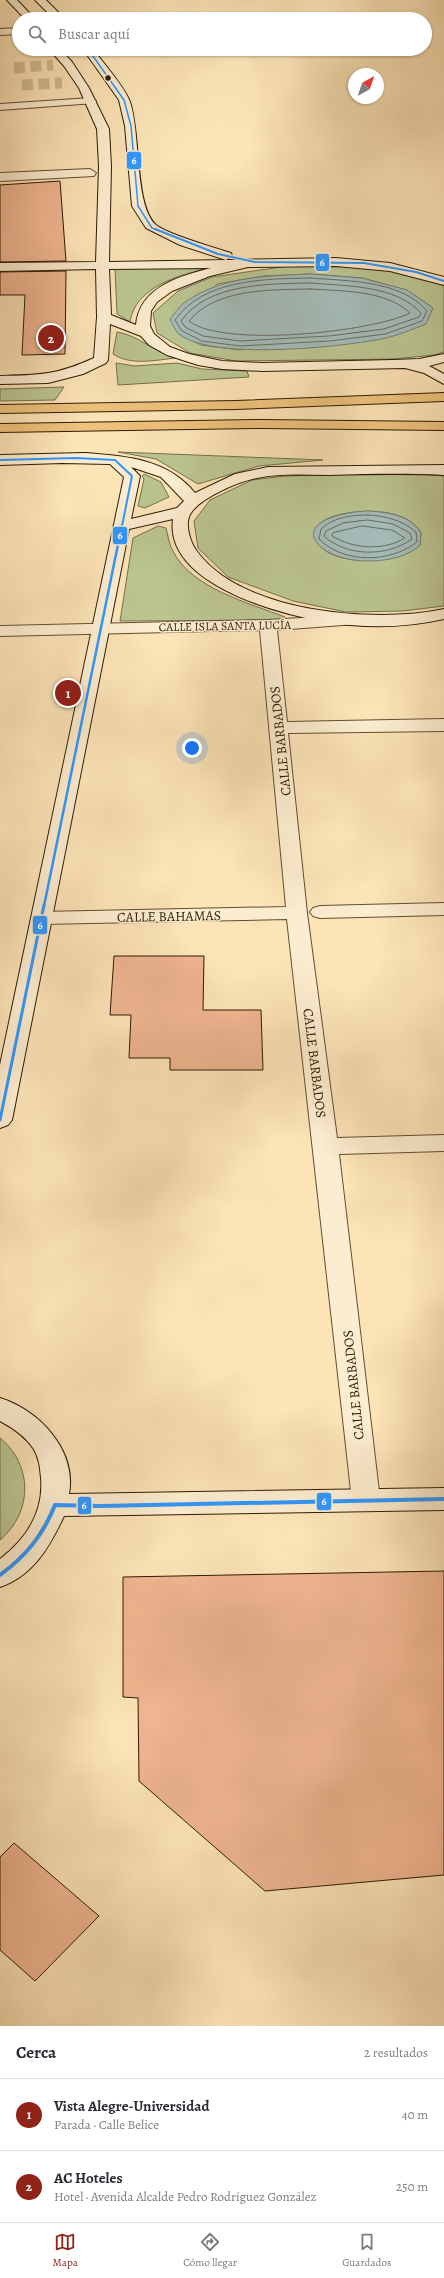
<!DOCTYPE html>
<html lang="es">
<meta charset="utf-8">
<style>
body{margin:0;font-family:Alegreya,serif;background:#f2f2f3;color:#2b2b33}
.compass{position:absolute;left:348px;top:68px;width:36px;height:36px;border-radius:50%;background:#fff;box-shadow:0 1px 3px #0004;rotate:40deg}
.you{position:absolute;left:192px;top:748px;width:14px;height:14px;margin:-10px;border:3px solid #fff;border-radius:50%;background:#1a73e8;box-shadow:0 0 0 6px #1a73e833}
.badge{display:grid;place-items:center;width:26px;height:26px;border-radius:50%;background:#8f2418;color:#fff;font-size:13px;font-weight:700}
.pin{position:absolute;translate:-50% -50%;border:2px solid #fff;box-shadow:0 1px 4px #0006}
.list{margin:0;padding:0;list-style:none}
h2{display:flex;justify-content:space-between;align-items:center;height:52px;margin:0;padding:0 16px;font-size:17px}
h2 small{font-size:13px;font-weight:400;color:#7c7c81}
.list li{display:grid;grid-template-columns:26px 1fr auto;gap:12px;align-items:center;box-sizing:border-box;height:72px;padding:0 16px;border-top:1px solid #e1e1e2}
.list b{display:block;font-size:15px;white-space:nowrap}
.list p{margin:0;font-size:13px;white-space:nowrap;color:#7c7c81}
.list em{font-size:13px;font-style:normal;color:#7c7c81}
.icon{flex:none;width:22px;height:22px;fill:none;stroke:currentColor;stroke-width:2;stroke-linecap:round;stroke-linejoin:round}
.map{position:relative;flex:none;width:444px;height:2026px;overflow:hidden}
.search{position:absolute;background:#fff;box-shadow:0 1px 3px #0004;left:12px;right:12px;top:12px;height:44px;display:flex;align-items:center;gap:10px;box-sizing:border-box;padding:0 14px;border-radius:22px;color:#7c7c81;font-size:15px}
.sheet{height:196px;background:#fff}
nav{display:flex;justify-content:space-around;align-items:center;box-sizing:border-box;height:56px;border-top:1px solid #e1e1e2;background:#fff;font-size:11px;color:#7c7c81}
nav a{display:grid;justify-items:center;gap:2px}
nav .on{color:#8f2418}
.map>svg:first-child{display:block}
.green{fill:#bbc592;stroke:#74704a;fill-rule:evenodd}
.water{fill:#a4bcb9;stroke:#757c70}
.lines{fill:none;stroke-linecap:round;stroke-linejoin:round}
.shore{stroke:#696c5e;stroke-width:1}
.building{fill:#efb590;stroke:#2e1b03}
.street-tunnel{stroke:#d3bc93;stroke-width:11;stroke-dasharray:11 5.5;stroke-linecap:butt}
.street-casing{stroke:#624d30;stroke-width:2}
.secondary-casing{stroke:#2e1b03;stroke-width:2}
.highway-casing{stroke:#2e1b03;stroke-width:2}
.street{fill:#fdedd0;fill-rule:evenodd}
.secondary{fill:#fdedd0;fill-rule:evenodd}
.highway{fill:#eec27c;fill-rule:evenodd}
.bus-1-far4-casing{stroke:#fdedd0;stroke-width:3}
.bus-1-far3-casing{stroke:#fdedd0;stroke-width:4}
.bus-1-far2-casing{stroke:#fdedd0;stroke-width:5}
.bus-1-far1-casing{stroke:#fdedd0;stroke-width:6}
.bus-1-casing{stroke:#fdedd0;stroke-width:7}
.bus-1-far4{stroke:#2f97ff;stroke-width:1.5}
.bus-1-far3{stroke:#2f97ff;stroke-width:2}
.bus-1-far2{stroke:#2f97ff;stroke-width:2.5}
.bus-1-far1{stroke:#2f97ff;stroke-width:3}
.bus-1{stroke:#2f97ff;stroke-width:4}
.bus-dot{fill:#2e1b03;stroke:#fdedd0;stroke-width:1.5}
.labels{text-anchor:middle;stroke-width:3;stroke-linejoin:round;paint-order:stroke}
.far-street-label{font-size:12px;fill:#2e1b03;stroke:#fdedd0}
.street-label{font-size:14px;fill:#2e1b03;stroke:#fdedd0}
.line-badge{stroke:#fdedd0;stroke-width:1.5}
.badge-label{font-size:11px;text-anchor:middle;font-weight:bold;fill:#fff}
</style>
<div class="map">
<svg width="444" height="2026" viewBox="0 0 444 2026">
<rect width="100%" height="100%" fill="#fce4b7"/>
<filter id="stains"><feTurbulence type="fractalNoise" baseFrequency=".005" numOctaves="4"/><feColorMatrix values="0 0 0 0 .2 0 0 0 0 .09 0 0 0 0 .02 0 0 0 .5 -.17"/></filter>
<radialGradient id="worn" r=".72"><stop offset=".6" stop-color="#630" stop-opacity="0"/><stop offset="1" stop-color="#630" stop-opacity=".3"/></radialGradient>
<g class="green">
<path d="M288,266C337,267 400,264 444,286V352L434,355L394,359L236,361L190,353L157,333L153,313L178,291L212,277ZM310,274L362,278L406,290L433,308L240,350L201,345L179,334L217,284L264,276Z"/>
<path d="M115,268H209C179,275 135,287 130,322L117,314Z"/>
<path d="M117,332C138,335 155,353 176,358C156,360 131,366 113,354Z"/>
<path d="M116,363L135,366L177,363L202,369L247,371L249,377L118,385Z"/>
<path d="M64,387L55,400L0,401V389Z"/>
<path d="M118,452L323,460L259,466L198,484L156,459Z"/>
<path d="M398,473L444,476V606L403,611L346,612L293,601L228,577L198,548L194,521L210,500L252,480L285,476ZM354,512C375,510 409,511 421,533L420,545C398,566 318,569 314,533C319,517 340,514 354,512Z"/>
<path d="M144,474L161,482L169,497L145,508L138,506L144,479L142,476Z"/>
<path d="M158,526L166,528C168,535 169,545 173,551C191,588 249,603 285,617L278,620L120,621L133,538Z"/>
<path d="M0,1438C33,1465 33,1512 0,1540Z"/>
</g>
<g class="water">
<path d="M310,274L362,278L407,290L433,308L426,324C413,329 399,335 386,338C344,347 212,361 179,334C175,331 172,323 170,319C175,313 180,305 187,301C223,276 268,276 310,274Z"/>
<path d="M368,511C386,512 411,515 421,533L420,545C400,566 338,567 318,544C297,519 355,511 368,511Z"/>
</g>
<g class="lines">
<g class="shore">
<path d="M310,278C347,281 401,280 427,311L422,321L385,334L330,341L240,346L202,341L182,331L175,320C204,279 264,279 310,278Z"/>
<path d="M310,283C345,286 396,285 421,313L419,317L384,329L329,336L240,341L203,336L185,327L181,321C208,283 268,284 310,283Z"/>
<path d="M310,289C341,291 386,290 410,313C372,332 223,348 189,321C216,288 271,290 310,289Z"/>
<path d="M368,515C386,516 402,520 416,532L417,542C390,563 344,564 319,539L321,529C334,517 351,515 368,515Z"/>
<path d="M368,520L393,524L410,533L412,539C387,557 347,557 324,536L326,531L343,523Z"/>
<path d="M362,526L392,530L405,538C384,551 353,549 332,536L333,533Z"/>
</g>
</g>
<g class="building">
<path d="M60,181L66,261L0,262V185Z"/>
<path d="M66,271L65,354L22,355L25,295H0V272Z"/>
<path d="M114,956H204L203,1010H261L263,1070H170V1058H129L131,1015H110Z"/>
<path d="M444,1571V1875L265,1891L139,1781L138,1698L123,1697V1577Z"/>
<path d="M14,1843L99,1916L35,1981L0,1950V1857Z"/>
</g>
<g class="lines">
<g class="street-tunnel">
<path d="M14,68L53,65"/>
<path d="M22,85L62,83"/>
</g>
<defs>
<g id="street">
<path d="M19,28V34L0,35V29Z"/>
<path d="M91,98L96,101L95,103L0,110V104Z"/>
<path d="M90,169L96,173L94,176L0,181V173Z"/>
<path d="M350,615L356,616L359,620L356,624L277,630L287,722L444,719V731L288,733L307,913L337,1138L444,1135V1151L339,1154L380,1500L376,1508L366,1511L356,1508L352,1500L287,919L41,924L34,922L31,918L34,914L41,912L286,907L260,630L0,636V626L268,620Z"/>
<path d="M444,903V915L320,918L313,916L310,912L313,908L320,906Z"/>
</g>
<g id="secondary">
<path d="M7,0H17L35,19H25Z"/>
<path d="M35,0H46L65,19H54Z"/>
<path d="M49,49H60L72,62L89,88L109,129L111,166L109,262L226,260L180,245L146,228L132,206L125,126L119,100L83,49H93C103,63 125,87 130,102C141,133 134,205 156,225C167,234 215,248 231,253L232,256L226,260L336,258L390,263L444,277V285L390,271L336,266L248,267L210,276L172,291L157,302L151,311L150,326L154,334L170,347L189,354L222,361L262,363L393,360L419,359L444,354V362L429,366L444,374V384L424,373L405,368L262,371L222,369L198,365L167,355L149,345L141,336L110,324L108,360L106,363L83,374L48,383L0,384V376C40,375 57,375 94,358L97,317L96,269L0,271V263L96,262L99,166L97,129L79,88L64,66ZM211,268C180,276 139,287 136,325L111,315L109,269Z"/>
<path d="M85,453C126,456 168,459 195,493L235,474L268,467L444,465V475C406,473 367,474 329,475C305,475 281,473 257,478C239,481 200,498 191,513C184,523 190,541 196,550C240,613 375,624 444,609V619C413,626 382,628 350,625C300,621 163,589 173,519L129,529L12,1120L8,1125L0,1128V1065L124,477L110,464L62,463L0,465V455ZM131,467L161,477L184,501L177,508L131,519L140,476Z"/>
<path d="M0,1398C39,1410 77,1450 69,1494L444,1488V1510L64,1516C50,1546 33,1576 0,1587V1559C26,1539 44,1512 41,1478C40,1467 39,1457 33,1448C25,1436 13,1428 0,1421Z"/>
</g>
<g id="highway">
<path d="M444,393V401L236,409L0,413V405L236,401Z"/>
<path d="M261,420L444,422V430L261,428L0,432V424Z"/>
</g>
</defs>
<use href="#street" class="street-casing"/>
<use href="#secondary" class="secondary-casing"/>
<use href="#highway" class="highway-casing"/>
<use href="#street" class="street"/>
<use href="#secondary" class="secondary"/>
<use href="#highway" class="highway"/>
<defs>
<path id="bus-1-far4" d="M88,49L124,100L131,126L138,206L152,228L158,230"/>
<g id="bus-1-far3">
<path d="M155,229L218,254L255,262L364,263L416,272L444,281"/>
<path d="M0,460L76,458L115,460L132,476L122,526"/>
</g>
<path id="bus-1-far2" d="M44,906L122,525"/>
<path id="bus-1-far1" d="M0,1120L44,905"/>
<path id="bus-1" d="M0,1575C26,1556 43,1535 55,1505L101,1506L444,1499"/>
</defs>
<use href="#bus-1-far4" class="bus-1-far4-casing"/>
<use href="#bus-1-far3" class="bus-1-far3-casing"/>
<use href="#bus-1-far2" class="bus-1-far2-casing"/>
<use href="#bus-1-far1" class="bus-1-far1-casing"/>
<use href="#bus-1" class="bus-1-casing"/>
<use href="#bus-1-far4" class="bus-1-far4"/>
<use href="#bus-1-far3" class="bus-1-far3"/>
<use href="#bus-1-far2" class="bus-1-far2"/>
<use href="#bus-1-far1" class="bus-1-far1"/>
<use href="#bus-1" class="bus-1"/>
</g>
<circle class="bus-dot" cx="108" cy="78" r="3.5"/>
<g class="labels">
<g class="far-street-label">
<text transform="translate(225 626) rotate(-1)" y="4">CALLE ISLA SANTA LUCÍA</text>
</g>
<g class="street-label">
<text transform="translate(280 741) rotate(-96)" y="5">CALLE BARBADOS</text>
<text transform="translate(169 916) rotate(-1)" y="5">CALLE BAHAMAS</text>
<text transform="translate(315 1063) rotate(83)" y="5">CALLE BARBADOS</text>
<text transform="translate(353 1385) rotate(-96)" y="5">CALLE BARBADOS</text>
</g>
</g>
<g class="line-badge">
<rect x="126" y="151" width="16" height="19" rx="4" fill="#2f97ff"/>
<rect x="315" y="253" width="15" height="19" rx="4" fill="#2f97ff"/>
<rect x="112" y="526" width="16" height="19" rx="4" fill="#2f97ff"/>
<rect x="32" y="915" width="16" height="20" rx="4" fill="#2f97ff"/>
<rect x="316" y="1492" width="16" height="19" rx="4" fill="#2f97ff"/>
<rect x="77" y="1496" width="15" height="19" rx="4" fill="#2f97ff"/>
</g>
<g class="badge-label">
<text x="134" y="164">6</text>
<text x="322" y="266">6</text>
<text x="120" y="539">6</text>
<text x="40" y="929">6</text>
<text x="324" y="1505">6</text>
<text x="84" y="1509">6</text>
</g>
<rect width="100%" height="100%" filter="url(#stains)"/>
<rect width="100%" height="100%" fill="url(#worn)"/>
</svg>
<svg class="compass" viewBox="-18 -18 36 36"><path d="M0-13l5 13h-10z" fill="#e53935"/><path d="M0 13l5-13h-10z" fill="#7c7c81"/></svg>
<div class="you"></div>
<div class="pin badge" style="left:68px;top:693px">1</div>
<div class="pin badge" style="left:51px;top:338px">2</div>
<div class="search"><svg class="icon" aria-label="search" viewBox="0 0 24 24"><circle cx="10" cy="10" r="6"/><path d="M15 15l6 6"/></svg>Buscar aquí</div>
</div>
<section class="sheet">
<h2>Cerca<small>2 resultados</small></h2>
<ul class="list">
<li><span class="badge">1</span><div><b>Vista Alegre-Universidad</b><p>Parada · Calle Belice</p></div><em>40 m</em></li>
<li><span class="badge">2</span><div><b>AC Hoteles</b><p>Hotel · Avenida Alcalde Pedro Rodríguez González</p></div><em>250 m</em></li>
</ul>
</section>
<nav>
<a class="on"><svg class="icon" aria-label="map" viewBox="0 0 24 24"><path d="M3 6l6-2 6 2 6-2v14l-6 2-6-2-6 2zM9 4v14M15 6v14"/></svg>Mapa</a>
<a><svg class="icon" aria-label="directions" viewBox="0 0 24 24"><path d="M12 3l9 9-9 9-9-9zM9 14v-3h6M13 9l2 2-2 2"/></svg>Cómo llegar</a>
<a><svg class="icon" aria-label="saved" viewBox="0 0 24 24"><path d="M7 4h10v16l-5-4-5 4z"/></svg>Guardados</a>
</nav>
